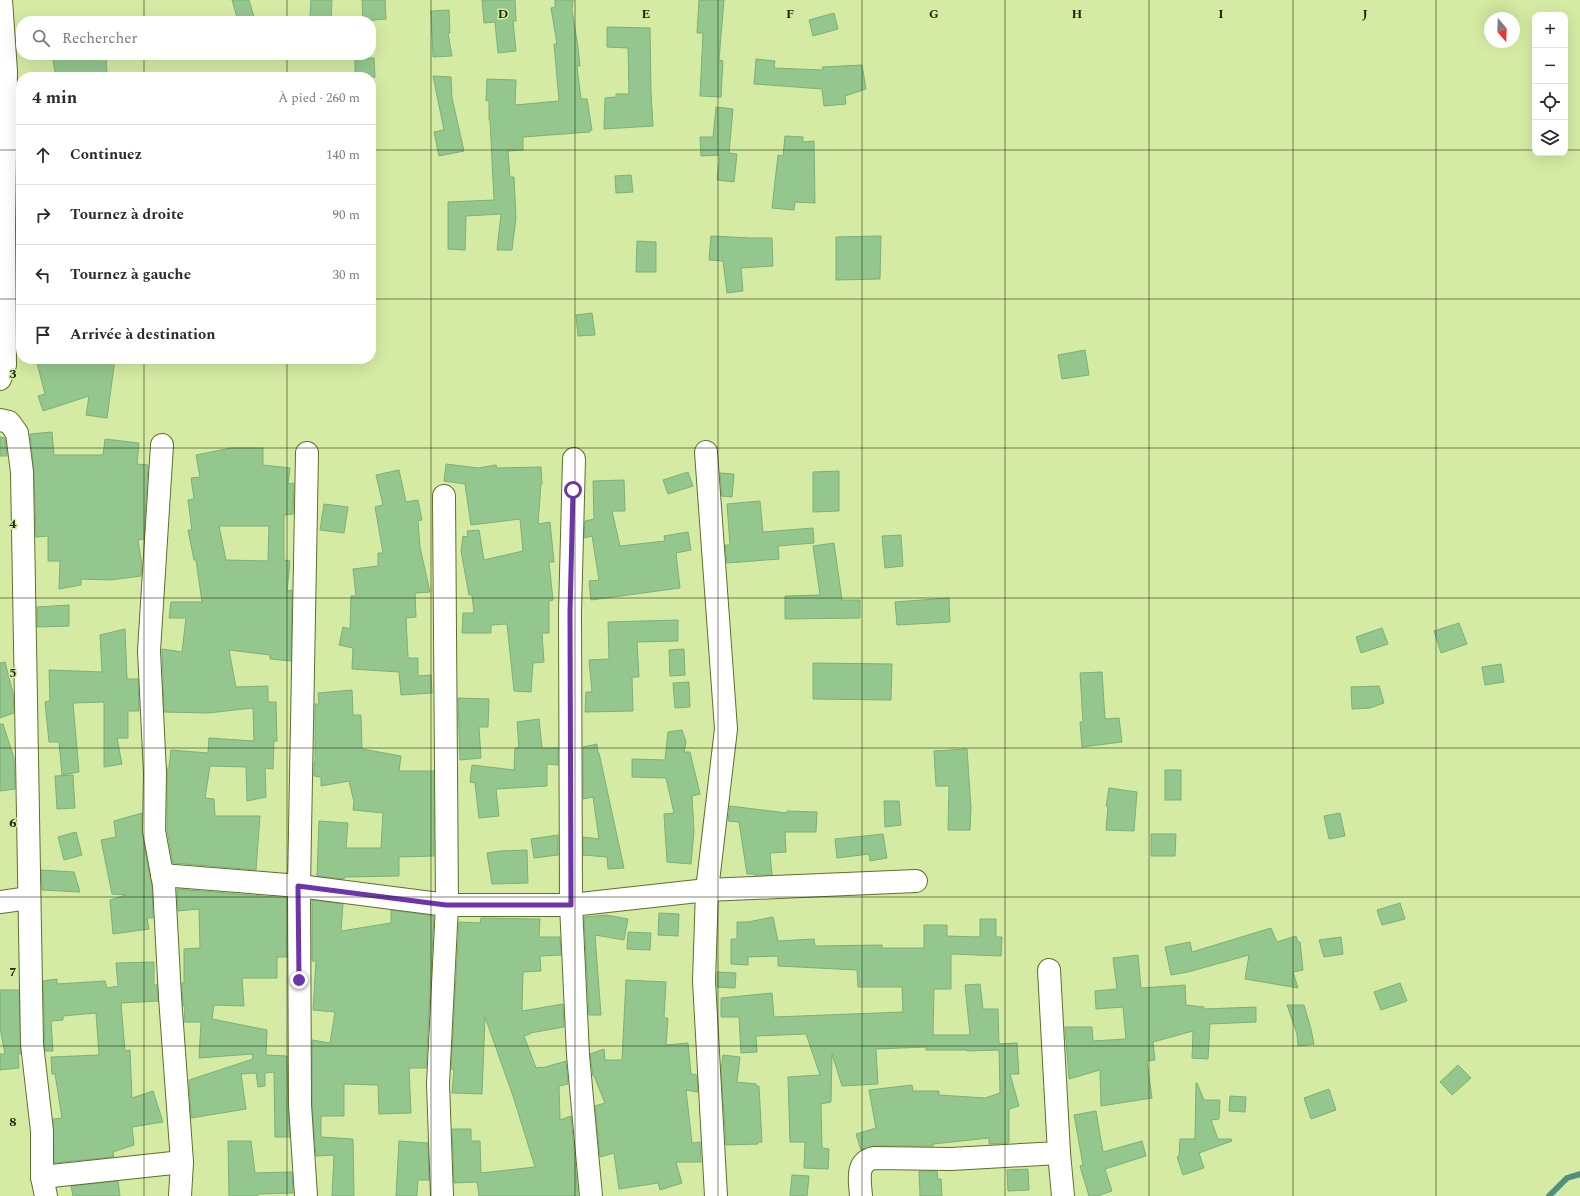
<!DOCTYPE html>
<html lang="fr">
<meta charset="utf-8">
<style>
body{margin:0;font-family:Spectral,serif;background:#f2f2f3;color:#2b2b33}
.controls{position:absolute;right:12px;top:12px;display:grid;overflow:hidden;border-radius:8px;box-shadow:0 4px 16px #0002}
.controls button{width:36px;height:36px;display:grid;place-items:center;padding:0;border:0;border-bottom:1px solid #e1e1e2;background:#fff;color:#2b2b33;font:20px sans-serif}
.compass{position:absolute;left:1484px;top:12px;width:36px;height:36px;border-radius:50%;background:#fff;box-shadow:0 4px 16px #0002;rotate:161deg}
.stop{position:absolute;width:12px;height:12px;margin:-9px;border:3px solid #6e35ab;border-radius:50%;background:#fff}
.stop.end{background:#6e35ab;border-color:#fff;box-shadow:0 1px 4px #0008}
.list{margin:0;padding:0;list-style:none}
h2{display:flex;justify-content:space-between;align-items:center;height:52px;margin:0;padding:0 16px;font-size:17px}
h2 small{font-size:13px;font-weight:400;color:#7c7c81}
.list li{display:grid;grid-template-columns:26px 1fr auto;gap:12px;align-items:center;box-sizing:border-box;height:60px;padding:0 16px;border-top:1px solid #e1e1e2}
.list b{display:block;font-size:15px;white-space:nowrap}
.list em{font-size:13px;font-style:normal;color:#7c7c81}
.icon{flex:none;width:22px;height:22px;fill:none;stroke:currentColor;stroke-width:2;stroke-linecap:round;stroke-linejoin:round}
.map{position:relative;flex:none;width:1580px;height:1196px;overflow:hidden}
.search{position:absolute;background:#fff;box-shadow:0 4px 16px #0002;left:16px;top:16px;width:360px;height:44px;display:flex;align-items:center;gap:10px;box-sizing:border-box;padding:0 14px;border-radius:16px;color:#7c7c81;font-size:15px}
.panel{position:absolute;background:#fff;box-shadow:0 4px 16px #0002;left:16px;top:72px;width:360px;height:292px;border-radius:16px}
.map>svg:first-child{display:block}
.lines{fill:none;stroke-linecap:round;stroke-linejoin:round}
.stream{stroke:#508f7d;stroke-width:6}
.building{fill:#93c78d;stroke:#7cb077;fill-rule:evenodd}
.street-casing{stroke:#5e702b;stroke-width:24}
.street{stroke:#fff;stroke-width:22}
.route{stroke:#6e35ab;stroke-width:5}
.grid{fill:none;stroke:#1e2508;stroke-width:1;stroke-opacity:0.55}
.grid-label{font-size:13px;text-anchor:middle;font-weight:bold;fill:#1e2508;stroke:#d5eba3;stroke-width:3;stroke-linejoin:round;paint-order:stroke}
</style>
<div class="map">
<svg width="1580" height="1196" viewBox="0 0 1580 1196">
<rect width="100%" height="100%" fill="#d5eba3"/>
<g class="lines">
<path class="stream" d="M1549,1196L1567,1178L1580,1174"/>
</g>
<g class="building">
<path d="M232,0H249L254,17L238,21Z"/>
<path d="M311,0H332L331,20L310,18Z"/>
<path d="M362,0H385L386,19L363,21Z"/>
<path d="M482,0H515L516,21H513L516,51L498,53L495,22L484,23Z"/>
<path d="M555,0H573L572,10L578,47L580,66H577L581,99H587L592,130H590V132L523,137V150L508,151L510,177H514L516,218L512,250H497L501,214L466,216L465,250L448,249V202L494,200L490,120H489V100L486,101L487,79L516,80L515,105L559,101L554,44H557L551,8L555,7Z"/>
<path d="M699,0H724L719,60L723,61L721,97L700,96L703,33H697Z"/>
<path d="M449,10L450,33H448L452,56L433,57L431,11Z"/>
<path d="M834,13L838,29L813,36L809,20Z"/>
<path d="M607,27L650,28L651,92L653,126L604,129L605,98L616,97V94H629L628,48L607,47Z"/>
<path d="M52,55H106L107,73L74,75L75,77H56Z"/>
<path d="M374,58L375,77H355V59Z"/>
<path d="M756,59L775,61L774,68L823,70L822,67L862,65L866,89L845,96L846,104L824,106L822,89L754,84Z"/>
<path d="M433,76L451,77L452,98L464,151L439,156L434,132L444,130Z"/>
<path d="M716,107L733,109L729,153L737,154L734,182L717,180L720,155L701,156L700,137H713Z"/>
<path d="M785,136L803,137V142L814,141L815,203L795,202L794,210L772,208L778,155L783,156Z"/>
<path d="M631,175L633,192L616,193L615,176Z"/>
<path d="M711,236L751,238H772L773,266L741,268L743,291L727,293L723,261L709,260Z"/>
<path d="M881,236L880,279L836,280V237Z"/>
<path d="M637,241L656,242V272H636Z"/>
<rect x="17" y="313" width="4" height="22"/>
<path d="M592,313L595,335L578,336L576,315Z"/>
<path d="M1085,350L1089,375L1062,379L1058,355Z"/>
<path d="M36,359H115L107,418L86,415L89,396L43,411L38,396L45,394Z"/>
<path d="M52,432L54,455H103L105,439L139,443L137,464L148,465L144,539L138,540L142,565L141,576L111,580L81,579V585L59,589L60,561H48V536L36,537L34,472L30,434Z"/>
<path d="M0,437L5,438L7,456H0Z"/>
<path d="M231,448H263V465L290,468L288,484L294,483L293,514L284,515V560L290,561L287,591L292,590L291,661L270,659V655L229,650L236,687L268,686V702H276L277,741H274L273,769L265,768L266,797L247,801L246,767L210,766L205,798L214,799L215,816H260L256,870L173,863L167,830V768H169L171,750L208,753L209,738L254,741L253,708L208,713L164,712L162,649L182,652L186,618H169L171,602H202L196,560H194L188,530H192L188,500L194,499L191,478L200,477L196,455ZM219,526H269L268,561L226,560Z"/>
<path d="M446,464L478,468L496,465L497,468L541,467L542,484H541L538,524L550,522L554,562H549L553,600L549,601V633H542L544,662L533,663L531,692L514,691L507,624L491,625V633H462L463,613H474L472,595H469L461,551L463,536L468,537L467,531L479,530L484,560L523,551L520,519L471,525L465,484L444,481Z"/>
<path d="M399,470L406,502L418,500L422,520L418,521L420,547L430,592L415,593L416,617L406,618L408,658H418V676L431,675L432,693L401,695L399,672L352,669L353,648L339,645L343,627L350,629L351,596H356L353,569L378,566V553H383L375,507L383,505L376,475Z"/>
<path d="M839,471V511L813,512V472Z"/>
<path d="M688,472L693,486L668,494L663,480Z"/>
<path d="M720,473L734,474L732,497L722,496Z"/>
<path d="M624,480L625,511H612L620,546L665,541L664,536L688,532L691,550L676,553L680,588L591,600L589,581L599,580L592,536L584,538L585,521L594,519L593,481Z"/>
<path d="M760,501L763,532L813,528L814,543L778,546L779,559L727,563L725,545H730L727,504Z"/>
<path d="M324,504L348,507L344,533L320,530Z"/>
<path d="M901,535L903,566L885,568L882,536Z"/>
<path d="M834,543L842,600H860V618L785,619V596L820,595L813,546Z"/>
<path d="M949,598L950,622L897,625L895,602Z"/>
<path d="M69,605V626L37,627V607Z"/>
<path d="M678,620V641L637,642L639,677H632L633,711L585,712L586,692H592L589,660L609,659L608,622Z"/>
<path d="M1459,623L1467,644L1441,653L1434,631Z"/>
<path d="M1382,628L1388,644L1361,653L1356,637Z"/>
<path d="M125,629L127,679H138L139,711H128V738H117L122,764L104,767V702L73,703L79,772L62,775L59,742H49L45,702L50,701L49,670L102,672L100,635Z"/>
<path d="M684,649L685,675L670,676L669,650Z"/>
<path d="M5,662L13,693L14,713L0,718V663Z"/>
<path d="M813,663L892,664L891,700L813,699Z"/>
<path d="M1501,664L1504,682L1485,685L1482,667Z"/>
<path d="M1102,672L1105,719L1119,718L1122,742L1082,747L1080,722H1083L1080,673Z"/>
<path d="M689,682L690,707L675,708L673,683Z"/>
<path d="M1379,686L1384,703L1370,708L1352,709L1351,687Z"/>
<path d="M352,690L353,715H361L362,749L401,756L399,771H434V856L399,857V876L345,877L344,879L317,876L319,821L348,823L346,848H381L383,813L353,810L354,802L349,781L321,786V777L314,776V762H315V704H319L318,693Z"/>
<path d="M458,698L489,699L488,727H479L481,758L460,760Z"/>
<path d="M539,719L542,748H558V765L547,764V786L496,789L499,816L479,818L475,783L470,782L472,765L514,770L515,748H519L517,722Z"/>
<path d="M0,724H3L14,758L15,789L0,791Z"/>
<path d="M682,730L686,742L684,752H690L700,794L692,796L694,831L691,864L667,862L664,814L674,813L666,778L632,777V759L665,760L668,732Z"/>
<path d="M597,744L598,753H599L624,868L608,869L607,857L583,855V837L599,839L593,797L583,799V747Z"/>
<path d="M967,749L971,808L970,830H948L949,786H936L934,751Z"/>
<rect x="1165" y="770" width="16" height="30"/>
<path d="M73,775L75,808L57,809L55,776Z"/>
<path d="M1109,788L1137,792L1134,831L1106,830L1108,807L1106,806Z"/>
<path d="M884,801H899L901,825L885,827Z"/>
<path d="M730,806L787,813V811L817,812L816,832H785L786,852L770,853L772,875H754V874H747L739,822L728,821Z"/>
<path d="M142,813V833L152,886L153,918H147L149,929L113,934L110,900L126,895L112,894L101,840L116,837L114,821Z"/>
<path d="M1340,813L1345,836L1329,839L1324,816Z"/>
<path d="M76,832L82,855L64,860L58,837Z"/>
<path d="M883,834L887,858L870,861L869,854L837,858L835,839Z"/>
<path d="M1151,834H1176L1175,856H1151Z"/>
<path d="M558,835V855L534,858L531,839Z"/>
<path d="M527,850L528,883L492,884L487,853L500,851Z"/>
<path d="M41,870L74,872L80,892L42,890Z"/>
<path d="M177,889L287,898V957H277V978H242L244,1006L214,1005L212,1019L267,1030L266,1055L287,1056L288,1105L290,1137H275L274,1072L265,1073V1086L258,1087L256,1073L241,1074L246,1109L191,1118L189,1080L253,1059L252,1054L199,1058L201,1022H184L185,1006H183L182,983H184V949L200,948L199,909L178,911Z"/>
<path d="M312,900L343,904L341,931L391,923V910L434,916L426,1068H409L411,1113L379,1114L378,1085L344,1084V1116H321V1137L353,1139L354,1196H332L334,1155L316,1156L312,1105V1040L330,1043L335,1012L313,1010L316,961H312Z"/>
<path d="M1400,903L1405,919L1382,925L1377,910Z"/>
<path d="M659,913L679,914L678,936L658,935Z"/>
<path d="M606,915L628,919L624,940L595,935L601,1015H589L584,917Z"/>
<path d="M773,917L778,941L814,939L815,946L882,945V948H924V925H947V936L977,937L980,936V919H996V937H1002L1001,956L951,954V989H934L933,1035H970L965,985L980,984L983,1009H998L999,1044L1017,1043L1019,1074H1010L1019,1106L1009,1109V1143L989,1144V1138L933,1144V1146H874L861,1150L856,1134L876,1128L869,1090L912,1085L913,1091H939V1095L985,1098L1000,1093L999,1050L967,1051V1050H926V1047L876,1049L878,1084L842,1086L832,1054L831,1102L821,1104L822,1148L829,1149L828,1169L804,1168L805,1142H790L788,1077L820,1075L806,1034L756,1036L757,1052L741,1053L739,1017H721V998L772,993L774,1017L903,1012L902,987H858L857,970L778,966V956L748,957V965L731,964V939H737V922H748Z"/>
<path d="M481,918L540,919L539,937H560L561,955L540,956L541,971L523,972L522,1011L563,1004L564,1027L530,1033V1034L524,1036L536,1068L542,1067V1068L566,1061L568,1084L559,1086L560,1120L571,1116L578,1196H479L477,1182L454,1183L452,1129H471V1141H480L481,1173L535,1167L513,1096L485,1017L482,1094L452,1093L454,1069H451L459,922L480,923Z"/>
<path d="M1271,928L1277,942L1296,936L1298,942H1300L1303,970L1293,972L1298,988L1245,979L1249,955L1188,972L1171,975L1165,947L1190,942L1192,952Z"/>
<path d="M628,932L651,933L650,950L627,949Z"/>
<path d="M1341,937L1343,954L1324,957L1319,940Z"/>
<path d="M1138,955L1141,988L1185,985L1186,1005L1204,1007V1009L1256,1007V1022L1210,1024L1208,1059L1192,1058L1193,1031L1153,1042L1155,1060L1147,1061L1152,1098L1101,1106L1100,1070L1069,1079L1065,1027H1092L1093,1041L1126,1039L1123,1007L1096,1009L1095,991L1117,989L1113,958Z"/>
<path d="M154,962V985H157L158,1001L121,1003L125,1051L130,1050L132,1098L153,1091L163,1122L132,1127L134,1145L113,1152L114,1157L54,1163L53,1119L62,1118L55,1074H52L51,1057L99,1055L96,1013L63,1016V1020L51,1021L53,1051H45L43,981L57,979V984L105,981L107,988L118,986L116,963Z"/>
<path d="M717,972L736,973L735,988L717,987Z"/>
<path d="M626,980L666,982L664,1018H668L666,1045L688,1043L691,1074L697,1075L698,1092L686,1090L692,1143L700,1142L701,1162H676L682,1183L660,1190L658,1183L619,1189L614,1153L600,1157L595,1106L605,1103L594,1076H593L590,1054L604,1049L605,1060H622Z"/>
<path d="M1400,983L1407,1001L1381,1010L1374,992Z"/>
<path d="M0,990H19L21,1054H18L19,1068L0,1070V1054H5L0,1028Z"/>
<path d="M1287,1005H1304L1311,1029L1314,1044L1298,1046L1297,1034Z"/>
<path d="M723,1055L740,1057L737,1082L756,1084V1086H759L762,1142H758V1144L726,1145L721,1069Z"/>
<path d="M1458,1065L1471,1078L1452,1095L1440,1082Z"/>
<path d="M1196,1083H1197L1204,1100H1220L1219,1119L1211,1120L1218,1139H1231L1232,1141L1199,1153L1204,1168L1183,1175L1177,1157L1179,1156L1180,1139H1195Z"/>
<path d="M1329,1089L1336,1110L1311,1119L1304,1098Z"/>
<path d="M1230,1096L1246,1097L1245,1112L1229,1111Z"/>
<path d="M1096,1111L1103,1152L1142,1141L1146,1156L1105,1169L1112,1191L1097,1196H1089L1080,1166L1083,1165L1074,1115Z"/>
<path d="M228,1141H251L255,1173L292,1172L293,1193L258,1194V1196H229Z"/>
<path d="M399,1141L428,1143L429,1180H418L417,1196H396Z"/>
<path d="M1028,1169L1029,1190L1008,1191L1007,1170Z"/>
<path d="M919,1171H937L938,1179H941L942,1196H920Z"/>
<path d="M792,1175L809,1176L807,1196H790Z"/>
<path d="M118,1181L120,1196H73L71,1186Z"/>
</g>
<g class="lines">
<defs>
<g id="street">
<path d="M0,379L5,365L4,227L6,71L1,0"/>
<path d="M0,420L9,422L17,433L22,472L32,1044L42,1131V1177L46,1196"/>
<path d="M162,445L149,651L155,773L154,831L164,885L170,997L182,1162L180,1196"/>
<path d="M706,452L726,729L707,890L704,981L716,1196"/>
<path d="M574,459L570,612L571,905L578,1055L591,1196"/>
<path d="M162,875L299,886L447,905H571L707,890L916,881"/>
<path d="M0,902L29,898"/>
<path d="M1049,970L1059,1153L1063,1196"/>
<path d="M42,1177L182,1162"/>
<path d="M306,1196L300,1105L299,886L307,453"/>
<path d="M442,1196L438,1084L447,905L444,496"/>
<path d="M861,1196C860,1181 855,1162 874,1158L951,1159L1059,1153"/>
</g>
</defs>
<use href="#street" class="street-casing"/>
<use href="#street" class="street"/>
</g>
<g class="lines">
<path class="route" d="M299,980L298,886L446,905H571L570,612L573,490"/>
</g>
<path class="grid" d="M144,0V21M287,0V21M431,0V1196M575,0V1196M718,0V1196M862,0V1196M1005,0V1196M1149,0V1196M1293,0V1196M1436,0V1196M144,55V77M287,55V77M0,150H21M371,150H1535M1565,150H1580M0,299H21M371,299H1580M144,359V1196M287,359V1196M0,448H1580M0,598H1580M0,748H1580M0,897H1580M0,1046H1580"/>
<g class="grid-label">
<text x="503" y="18">D</text>
<text x="646" y="18">E</text>
<text x="790" y="18">F</text>
<text x="934" y="18">G</text>
<text x="1077" y="18">H</text>
<text x="1221" y="18">I</text>
<text x="1365" y="18">J</text>
<text x="13" y="378">3</text>
<text x="13" y="528">4</text>
<text x="13" y="677">5</text>
<text x="13" y="827">6</text>
<text x="13" y="976">7</text>
<text x="13" y="1126">8</text>
</g>
</svg>
<div class="controls">
<button>+</button>
<button>−</button>
<button><svg class="icon" aria-label="locate" viewBox="0 0 24 24"><circle cx="12" cy="12" r="6"/><path d="M12 2v4M12 18v4M2 12h4M18 12h4"/></svg></button>
<button><svg class="icon" aria-label="layers" viewBox="0 0 24 24"><path d="M12 4l9 5-9 5-9-5zM3 14l9 5 9-5"/></svg></button>
</div>
<svg class="compass" viewBox="-18 -18 36 36"><path d="M0-13l5 13h-10z" fill="#e53935"/><path d="M0 13l5-13h-10z" fill="#7c7c81"/></svg>
<div class="stop" style="left:573px;top:490px"></div>
<div class="stop end" style="left:299px;top:980px"></div>
<div class="search"><svg class="icon" aria-label="search" viewBox="0 0 24 24"><circle cx="10" cy="10" r="6"/><path d="M15 15l6 6"/></svg>Rechercher</div>
<section class="panel">
<h2>4 min<small>À pied · 260 m</small></h2>
<ul class="list">
<li><svg class="icon" aria-label="ahead" viewBox="0 0 24 24"><path d="M12 20V5M6 11l6-6 6 6"/></svg><div><b>Continuez</b></div><em>140 m</em></li>
<li><svg class="icon" aria-label="right" viewBox="0 0 24 24"><path d="M7 20v-9h11M14 6l5 5-5 5"/></svg><div><b>Tournez à droite</b></div><em>90 m</em></li>
<li><svg class="icon" aria-label="left" viewBox="0 0 24 24"><path d="M17 20v-9H6M10 6l-5 5 5 5"/></svg><div><b>Tournez à gauche</b></div><em>30 m</em></li>
<li><svg class="icon" aria-label="arrive" viewBox="0 0 24 24"><path d="M6 21V4h12l-3 4 3 4H6"/></svg><div><b>Arrivée à destination</b></div></li>
</ul>
</section>
</div>
